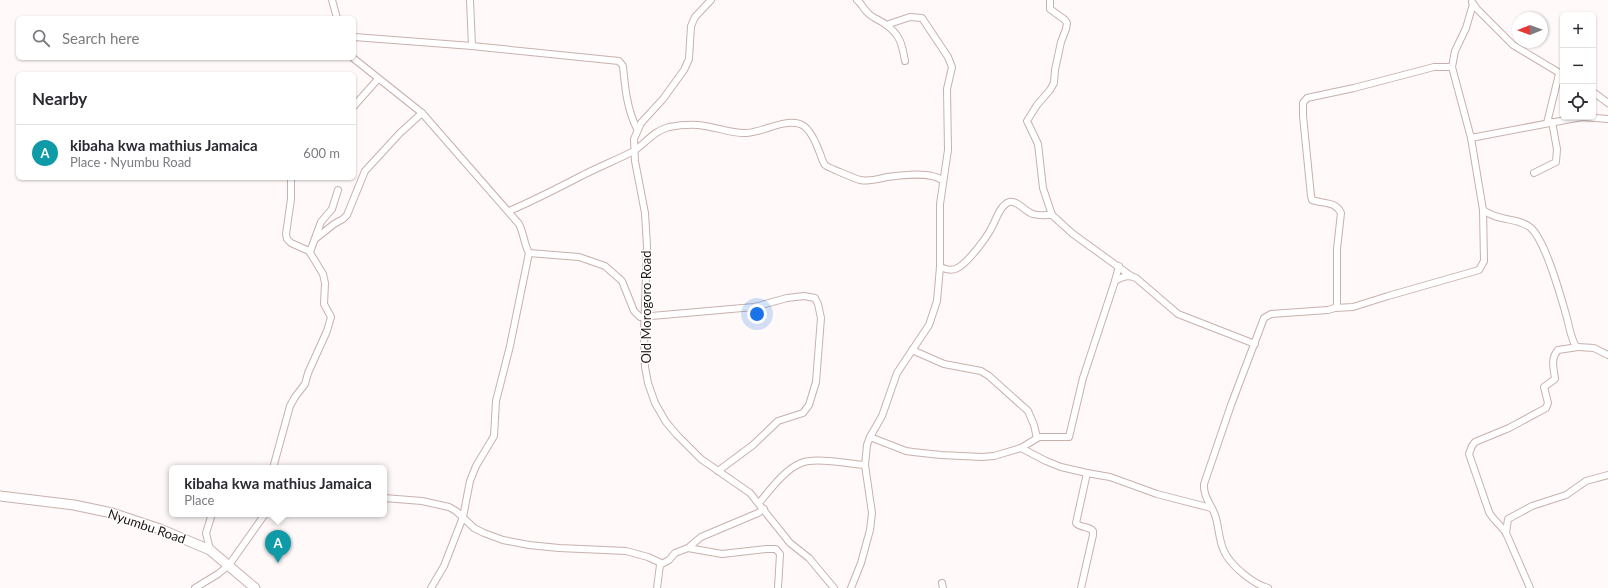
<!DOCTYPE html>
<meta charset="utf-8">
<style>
body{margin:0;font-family:Lato,sans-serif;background:#f2f2f3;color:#2b2b33}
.controls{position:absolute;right:12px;top:12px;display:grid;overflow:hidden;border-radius:6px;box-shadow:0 1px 3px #0004}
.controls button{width:36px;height:36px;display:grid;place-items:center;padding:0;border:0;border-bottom:1px solid #e1e1e2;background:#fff;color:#2b2b33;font:20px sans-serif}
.compass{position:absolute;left:1512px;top:12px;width:36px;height:36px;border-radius:50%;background:#fff;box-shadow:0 1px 3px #0004;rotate:269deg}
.you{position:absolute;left:757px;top:314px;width:14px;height:14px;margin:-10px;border:3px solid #fff;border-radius:50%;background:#1a73e8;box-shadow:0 0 0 6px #1a73e833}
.badge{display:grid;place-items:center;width:26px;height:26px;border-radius:50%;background:#1a73e8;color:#fff;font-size:13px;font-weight:700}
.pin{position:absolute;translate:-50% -33px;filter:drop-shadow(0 1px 2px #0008)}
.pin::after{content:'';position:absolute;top:21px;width:14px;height:12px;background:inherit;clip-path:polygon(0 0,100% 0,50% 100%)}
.popup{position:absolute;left:169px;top:465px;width:218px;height:52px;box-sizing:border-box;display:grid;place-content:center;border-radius:6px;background:#fff;filter:drop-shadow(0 1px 3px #0005);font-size:13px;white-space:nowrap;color:#7c7c81}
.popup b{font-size:15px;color:#2b2b33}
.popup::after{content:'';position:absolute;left:50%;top:100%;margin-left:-8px;border:8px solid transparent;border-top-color:#fff}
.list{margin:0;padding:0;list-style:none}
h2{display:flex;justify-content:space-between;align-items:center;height:52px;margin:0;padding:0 16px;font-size:17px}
h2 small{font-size:13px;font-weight:400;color:#7c7c81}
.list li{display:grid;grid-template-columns:26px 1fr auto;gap:12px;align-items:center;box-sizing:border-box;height:56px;padding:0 16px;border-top:1px solid #e1e1e2}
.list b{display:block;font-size:15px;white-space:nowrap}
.list p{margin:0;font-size:13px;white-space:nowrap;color:#7c7c81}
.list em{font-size:13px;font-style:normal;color:#7c7c81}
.icon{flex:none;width:22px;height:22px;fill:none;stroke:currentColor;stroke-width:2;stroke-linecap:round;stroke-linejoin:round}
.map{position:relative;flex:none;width:1608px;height:588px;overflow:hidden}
.search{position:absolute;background:#fff;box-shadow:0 1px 3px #0004;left:16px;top:16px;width:340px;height:44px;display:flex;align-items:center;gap:10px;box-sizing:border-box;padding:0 14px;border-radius:6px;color:#7c7c81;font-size:15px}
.panel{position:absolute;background:#fff;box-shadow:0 1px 3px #0004;left:16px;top:72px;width:340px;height:108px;border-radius:6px}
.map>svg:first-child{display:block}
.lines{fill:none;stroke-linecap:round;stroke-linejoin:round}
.street-casing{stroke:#c8b1ad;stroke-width:8}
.secondary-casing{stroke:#c8b1ad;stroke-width:11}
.street{stroke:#fff;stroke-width:6}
.secondary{stroke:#fff;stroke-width:9}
.labels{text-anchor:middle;stroke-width:3;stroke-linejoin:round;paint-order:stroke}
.street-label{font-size:13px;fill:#201716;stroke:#fff}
</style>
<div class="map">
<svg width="1608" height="588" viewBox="0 0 1608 588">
<rect width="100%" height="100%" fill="#fff9f9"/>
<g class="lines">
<defs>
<g id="street">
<path d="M332,0L337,18"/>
<path d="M470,0L472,46"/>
<path d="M711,0L695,17L691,26L689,59L684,70L663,99L641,123L634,139L635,161L645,213L647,246L644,334L645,367L648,383L655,403L666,422L677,435L701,459L750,493L790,543L809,558L834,588"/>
<path d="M857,0C862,4 864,10 869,14C873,18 880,20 885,24C900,34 902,44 905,61"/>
<path d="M1050,0V9L1065,20L1067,23L1066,29L1061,42L1055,70L1054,83L1050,90L1037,105L1027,121L1038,144L1043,188L1052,215"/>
<path d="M1472,2L1477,9L1513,45L1563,75"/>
<path d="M1473,4L1466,28L1455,51L1452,67L1471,138L1483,210C1499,222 1518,217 1531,228C1546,242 1561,297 1567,318C1569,327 1571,337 1575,345L1578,347L1594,348L1608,355"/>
<path d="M354,37L472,46L619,61L623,66C625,88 627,109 637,129"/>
<path d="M353,58L422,113L519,224C524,234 524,244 529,253L579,257L605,266L622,281L634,311L640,317L754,307L787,298L804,296L815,298L818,304L821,318L816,382L809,405L803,413L778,421L753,445L718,471"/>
<path d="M1593,92L1608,103"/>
<path d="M354,106L378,79"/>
<path d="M1547,123L1559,74"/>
<path d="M1471,138L1571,119L1582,117L1608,119"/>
<path d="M1534,173L1556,162L1557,149L1552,122"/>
<path d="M509,211C535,200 558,188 583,175C599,167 616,160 632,152C646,144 651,132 669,127C680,125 694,124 705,126C719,128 733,134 747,133C764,132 782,119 800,124C809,127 816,143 819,151C821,155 822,161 825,165C827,167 856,179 860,180C870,182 878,179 887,177C902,175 932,171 943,181"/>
<path d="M315,239L334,224L343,219L347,215L365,171L400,133L422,113"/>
<path d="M310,252L321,222L332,209L338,190"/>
<path d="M940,267C945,269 951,271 955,269C966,266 987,237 992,227C996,220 1000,205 1009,202C1018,200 1025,212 1033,214C1039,216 1046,215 1052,215L1073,234L1131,276"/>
<path d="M1115,281L1119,266"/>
<path d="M1335,308L1353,307L1388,296L1479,270L1484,261L1483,210"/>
<path d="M912,350L944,364L981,371L989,376L1028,411L1034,425L1037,438"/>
<path d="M870,437L906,451L913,452L941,455L982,457L994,456L1021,448L1039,437H1069L1083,378L1115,281C1122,277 1128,274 1136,278L1178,314L1255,344"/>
<path d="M1021,448L1046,461L1061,467L1087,473L1110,477L1157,494L1211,508"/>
<path d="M273,468L290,406L295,397L305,384L308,373L327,331L331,317L324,304L325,283L323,274L309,251L291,243L287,239L286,234L291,199V178"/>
<path d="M384,498L422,501L449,507L456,511L474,528L484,533L503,540L529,545L559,548L626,551L648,557L661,563"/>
<path d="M759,503C770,490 784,470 801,463C816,457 849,464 865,465"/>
<path d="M1506,533L1508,519L1532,506L1566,495L1586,481L1608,475"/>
<path d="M688,548L722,554L766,549H776L780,554L778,588"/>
<path d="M210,550L206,533L212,514"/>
<path d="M942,583L943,588"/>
<path d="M195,588L218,574L229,565L265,514"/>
<path d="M431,588L444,566L463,517L470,481L476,466L494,436L496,401L510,346L529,253"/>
<path d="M657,588L660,565L669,560L675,553L688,548L701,537L758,513L764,509"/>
<path d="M851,588L861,563L870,530L872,513L865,465L867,445L870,437L882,416L897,373L929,325L937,301L940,267V204L948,150L947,89L952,67L948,57L922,18L910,17L886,25"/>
<path d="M1081,588L1093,535V531C1089,526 1080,528 1076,523L1087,473"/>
<path d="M1268,588C1253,584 1230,565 1224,551C1219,541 1219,529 1216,518C1213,506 1203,498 1204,484L1231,405L1264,318L1271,314L1328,310L1335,308L1337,305V249L1341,213C1336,201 1323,204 1312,200L1311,196L1303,116V103L1307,98L1354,88L1434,67H1452"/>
<path d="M1530,588L1506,533C1501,525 1493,520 1489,512L1469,454L1472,446L1475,442L1509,428L1546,408L1548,403L1544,387L1555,379C1554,369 1550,359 1558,350L1578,347"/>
</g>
<path id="secondary" d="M0,496L74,505L112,513L160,529L210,550L255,588"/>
</defs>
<use href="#street" class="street-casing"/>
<use href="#secondary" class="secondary-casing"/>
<use href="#street" class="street"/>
<use href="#secondary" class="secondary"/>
</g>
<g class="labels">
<g class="street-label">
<text transform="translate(646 307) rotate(-90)" y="5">Old Morogoro Road</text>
<text transform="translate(147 526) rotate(19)" y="5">Nyumbu Road</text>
</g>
</g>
</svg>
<div class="controls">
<button>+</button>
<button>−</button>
<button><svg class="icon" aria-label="locate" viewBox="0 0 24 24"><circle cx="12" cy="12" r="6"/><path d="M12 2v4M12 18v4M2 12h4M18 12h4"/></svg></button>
</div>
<svg class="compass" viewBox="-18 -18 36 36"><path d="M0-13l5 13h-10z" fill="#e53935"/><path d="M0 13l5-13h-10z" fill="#7c7c81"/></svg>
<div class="you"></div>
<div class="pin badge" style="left:278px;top:563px;background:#0f9aa8">A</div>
<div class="popup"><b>kibaha kwa mathius Jamaica</b>Place</div>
<div class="search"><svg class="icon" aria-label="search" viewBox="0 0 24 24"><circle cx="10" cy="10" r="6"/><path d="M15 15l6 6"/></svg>Search here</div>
<section class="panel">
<h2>Nearby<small></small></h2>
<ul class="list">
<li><span class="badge" style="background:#0f9aa8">A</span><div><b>kibaha kwa mathius Jamaica</b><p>Place · Nyumbu Road</p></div><em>600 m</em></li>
</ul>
</section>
</div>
